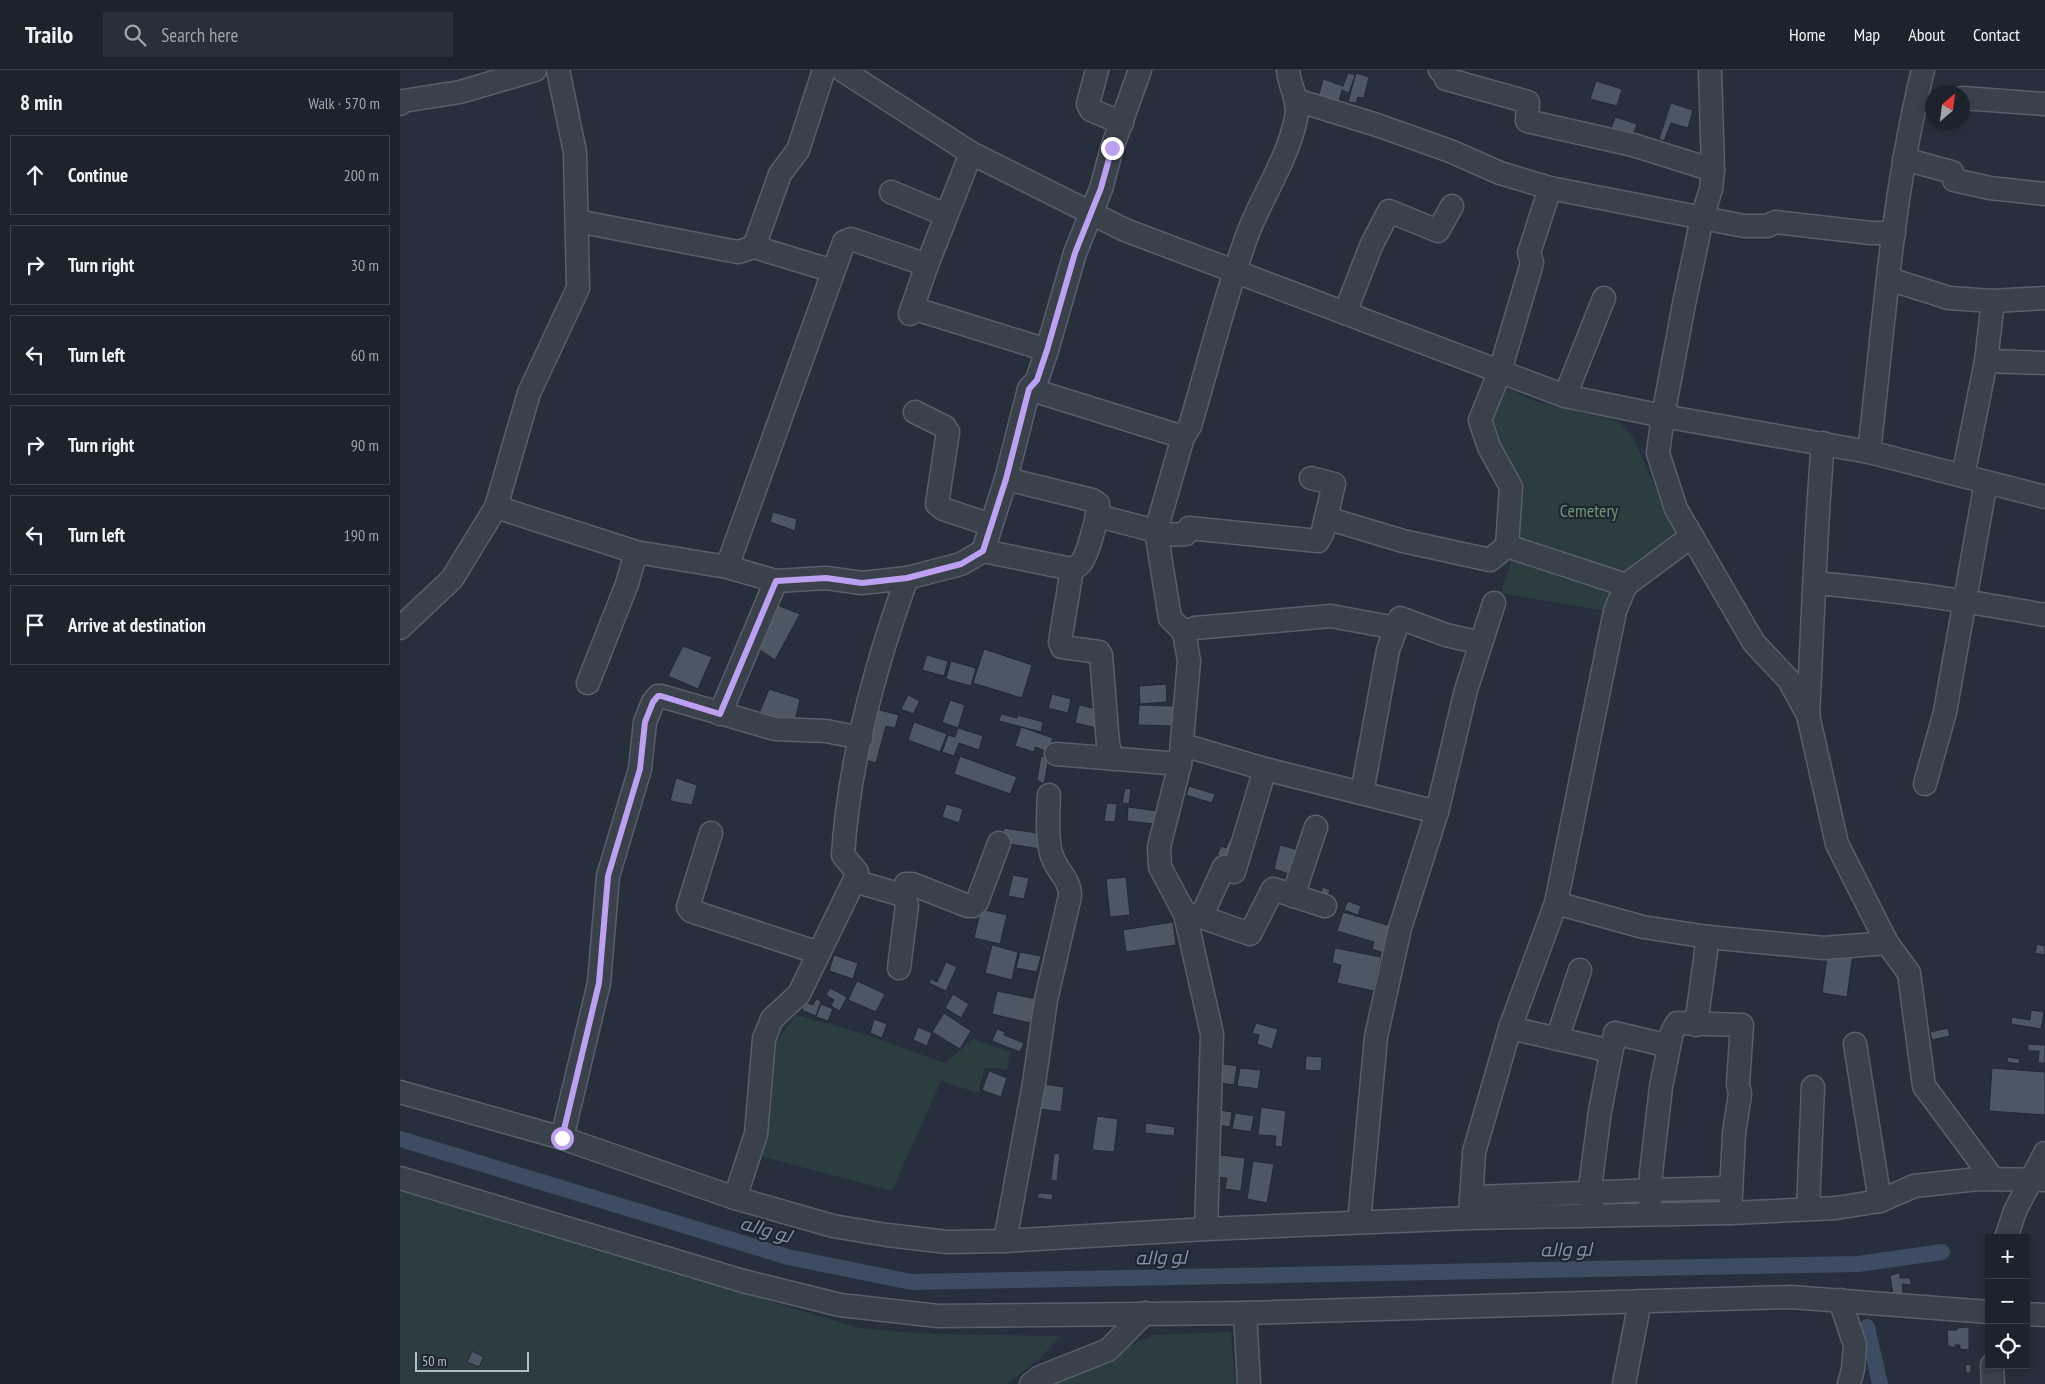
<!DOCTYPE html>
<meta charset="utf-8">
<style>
body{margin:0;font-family:"PT Sans Narrow",Cairo,sans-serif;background:#292f38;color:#f1f3f6}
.controls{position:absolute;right:15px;bottom:15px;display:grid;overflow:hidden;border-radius:0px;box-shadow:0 2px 8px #0003}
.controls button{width:45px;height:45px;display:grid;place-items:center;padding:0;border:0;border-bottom:1px solid #3a4048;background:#1c232c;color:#f1f3f6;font:25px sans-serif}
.compass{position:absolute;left:1525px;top:15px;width:45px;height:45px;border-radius:50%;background:#1c232c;box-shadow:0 2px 8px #0003;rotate:28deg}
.scale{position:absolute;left:15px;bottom:12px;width:114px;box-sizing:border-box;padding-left:5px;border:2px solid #b6bcc6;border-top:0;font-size:14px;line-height:18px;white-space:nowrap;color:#b6bcc6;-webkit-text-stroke:4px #1f2630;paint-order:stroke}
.stop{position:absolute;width:15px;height:15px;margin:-11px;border:4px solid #bca0f2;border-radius:50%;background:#fff}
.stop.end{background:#bca0f2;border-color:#fff;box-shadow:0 1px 5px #0008}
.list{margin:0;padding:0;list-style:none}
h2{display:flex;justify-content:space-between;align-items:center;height:65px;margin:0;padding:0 20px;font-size:21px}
h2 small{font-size:16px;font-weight:400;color:#a0a4a9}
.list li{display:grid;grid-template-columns:32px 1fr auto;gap:15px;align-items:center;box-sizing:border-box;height:80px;margin:0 10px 10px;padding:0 10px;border:1px solid #3a4048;border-radius:0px}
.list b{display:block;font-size:19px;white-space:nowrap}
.list em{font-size:16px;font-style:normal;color:#a0a4a9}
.icon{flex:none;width:28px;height:28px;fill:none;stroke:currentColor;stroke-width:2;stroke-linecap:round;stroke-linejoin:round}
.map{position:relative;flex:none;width:1645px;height:1314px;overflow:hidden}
header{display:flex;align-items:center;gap:30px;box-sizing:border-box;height:70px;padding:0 25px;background:#1c232c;border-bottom:1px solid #3a4048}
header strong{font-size:24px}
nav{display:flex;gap:28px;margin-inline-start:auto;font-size:18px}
.search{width:350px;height:45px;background:#292f38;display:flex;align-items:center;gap:12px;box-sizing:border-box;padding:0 18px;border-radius:0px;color:#a0a4a9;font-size:19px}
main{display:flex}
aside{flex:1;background:#1c232c}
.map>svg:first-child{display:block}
.green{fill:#2b3d3e}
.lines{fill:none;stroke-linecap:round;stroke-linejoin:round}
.canal{stroke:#3d4c62;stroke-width:16}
.building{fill:#4d5663;stroke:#212832}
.minor-casing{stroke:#585f69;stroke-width:25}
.minor{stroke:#3a414b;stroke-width:22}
.route{stroke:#bca0f2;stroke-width:6}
.labels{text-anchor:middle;stroke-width:4.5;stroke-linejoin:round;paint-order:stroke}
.park-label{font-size:18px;fill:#6f9578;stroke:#1f2630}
.water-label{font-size:19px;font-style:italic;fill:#8092ab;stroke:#1f2630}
</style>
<header>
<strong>Trailo</strong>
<div class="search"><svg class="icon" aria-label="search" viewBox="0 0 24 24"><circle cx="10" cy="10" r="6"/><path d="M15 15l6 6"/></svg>Search here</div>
<nav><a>Home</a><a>Map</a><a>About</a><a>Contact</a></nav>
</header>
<main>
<aside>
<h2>8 min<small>Walk · 570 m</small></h2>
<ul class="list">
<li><svg class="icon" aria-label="ahead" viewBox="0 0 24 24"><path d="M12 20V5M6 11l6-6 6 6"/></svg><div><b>Continue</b></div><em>200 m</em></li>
<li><svg class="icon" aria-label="right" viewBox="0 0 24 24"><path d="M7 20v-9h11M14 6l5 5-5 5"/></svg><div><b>Turn right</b></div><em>30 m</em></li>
<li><svg class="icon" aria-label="left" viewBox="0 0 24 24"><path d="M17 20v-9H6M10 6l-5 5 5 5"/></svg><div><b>Turn left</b></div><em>60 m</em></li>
<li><svg class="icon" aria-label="right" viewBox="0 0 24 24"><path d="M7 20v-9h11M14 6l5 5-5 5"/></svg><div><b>Turn right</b></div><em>90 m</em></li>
<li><svg class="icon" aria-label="left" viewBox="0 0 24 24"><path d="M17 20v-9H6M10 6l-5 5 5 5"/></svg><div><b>Turn left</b></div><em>190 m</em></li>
<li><svg class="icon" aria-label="arrive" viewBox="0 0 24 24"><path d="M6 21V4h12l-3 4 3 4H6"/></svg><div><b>Arrive at destination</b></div></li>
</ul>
</aside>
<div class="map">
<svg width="1645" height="1314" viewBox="0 0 1645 1314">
<rect width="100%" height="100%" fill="#262f3b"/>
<g class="green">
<path d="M1099,315L1137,332L1218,351L1232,365L1275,461L1259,500L1224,502L1206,541L1101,523L1116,475L1084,349Z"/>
<path d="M396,945L461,963L545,993L573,969L610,982L607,999L585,998L578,1023L541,1011L492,1121L360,1086L376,972Z"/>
<path d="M0,1120L459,1258L531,1264L661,1266L639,1289L607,1314H0Z"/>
<path d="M831,1262L835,1314H650L753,1265Z"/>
</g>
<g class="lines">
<g class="canal">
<path d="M0,1069L388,1187L511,1212L1458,1194L1542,1182"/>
<path d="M1467,1257L1480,1314"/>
</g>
</g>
<g class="building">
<path d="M948,3L955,5L949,23L942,20L938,34L918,28L923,9L943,16Z"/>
<path d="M956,3L969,7L964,28L958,27L956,33L948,32Z"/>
<path d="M1196,11L1222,19L1217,36L1190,29Z"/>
<path d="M1271,33L1293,40L1288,58L1271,53L1264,71L1259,69Z"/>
<path d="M1215,47L1237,54L1232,68L1210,62Z"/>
<path d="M373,442L397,449L395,461L370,452Z"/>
<path d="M372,533L400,544L375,590L354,576Z"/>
<path d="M283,576L312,587L298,619L268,606Z"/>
<path d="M584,579L632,595L622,628L573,613Z"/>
<path d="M527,585L548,591L544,606L522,600Z"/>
<path d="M551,591L576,598L571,616L546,609Z"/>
<path d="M766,614L767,632L740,634L739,616Z"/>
<path d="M369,619L400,629L395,651L358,646Z"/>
<path d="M652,624L671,629L668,643L648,638Z"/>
<path d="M508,625L520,631L513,644L501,639Z"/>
<path d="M550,630L565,635L558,658L542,652Z"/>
<path d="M679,635L701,640L697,658L675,653Z"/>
<path d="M739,635L774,636V656L738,655Z"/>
<path d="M476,639L499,645L495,658L486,656L476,693L462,689Z"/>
<path d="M601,644L617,648L618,645L643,652L641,662L599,651Z"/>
<path d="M514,652L547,664L540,682L508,670Z"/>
<path d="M621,657L653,668L648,682L635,677L634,682L615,676Z"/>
<path d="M558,658L583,666L579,680L559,673L554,686L542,682L548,665L555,667Z"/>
<path d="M560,686L617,707L610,724L554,704Z"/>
<path d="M641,686L649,687L644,714L637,710Z"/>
<path d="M276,708L297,715L292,735L270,731Z"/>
<path d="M789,716L815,724L812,733L786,725Z"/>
<path d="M725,718L731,719L729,734L722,733Z"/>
<path d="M707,733L717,734L715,752L704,751Z"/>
<path d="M546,734L563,739L559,753L542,747Z"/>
<path d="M728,737L757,741L755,754L727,751Z"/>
<path d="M604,758L643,764L641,779L601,773Z"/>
<path d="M829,770L836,773L829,790L817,785L821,776L826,778Z"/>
<path d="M880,775L902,781L892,805L874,799Z"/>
<path d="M613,805L629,808L624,829L608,826Z"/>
<path d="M726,807L730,845L710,847L706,809Z"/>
<path d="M923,817L930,820L925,834L917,831Z"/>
<path d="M948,831L961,836L958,845L944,840Z"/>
<path d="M581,839L607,845L600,874L574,868Z"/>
<path d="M943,842L991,856L983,883L972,879L974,872L937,861Z"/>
<path d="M773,852L776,875L726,882L723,860Z"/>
<path d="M1637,874L1645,876V885L1635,883Z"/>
<path d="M592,875L618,882L612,910L585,903Z"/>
<path d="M935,878L981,887L974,921L937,913L941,895L932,893Z"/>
<path d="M1428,880L1453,883L1447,927L1422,923Z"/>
<path d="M620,882L641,886L637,902L616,898Z"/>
<path d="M434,885L458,893L453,909L429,901Z"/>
<path d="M546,892L557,897L546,921L529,913L531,909L537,912Z"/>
<path d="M457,911L485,924L476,942L448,930Z"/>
<path d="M430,918L447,927L440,941L431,936L434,930L426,925Z"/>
<path d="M597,921L636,929L630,953L592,944Z"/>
<path d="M553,924L569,934L561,948L545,938Z"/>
<path d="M416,929L421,931L416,946L402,940L405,932L413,935Z"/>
<path d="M421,934L433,939L428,951L416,947Z"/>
<path d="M1631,940L1644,942L1641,959L1611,954L1612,947L1630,950Z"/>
<path d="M544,943L571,961L560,979L532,962Z"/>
<path d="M474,949L487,954L482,968L470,963Z"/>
<path d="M856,953L878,959L872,979L857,974L859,965L852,963Z"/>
<path d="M518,957L532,963L527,976L513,970Z"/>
<path d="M1548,958L1550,966L1532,970L1530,962Z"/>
<path d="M597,959L605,962L604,965L624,973L620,982L592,971Z"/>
<path d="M1628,974L1645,975V993H1638L1639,981H1628Z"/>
<path d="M906,986L922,987L921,1001L905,1000Z"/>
<path d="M1608,987L1620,989L1619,994L1607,992Z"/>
<path d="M817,993L837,996L834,1015L814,1012Z"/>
<path d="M840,998L861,1000L858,1019L837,1016Z"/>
<path d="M1592,998L1645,1002V1045L1589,1041Z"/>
<path d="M589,1001L607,1008L601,1027L582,1020Z"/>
<path d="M637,1013L664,1017L661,1042L633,1038Z"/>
<path d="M861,1037L886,1041L882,1077L875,1076L876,1066L858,1065Z"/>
<path d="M813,1039L832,1042L830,1057L811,1054Z"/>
<path d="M835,1043L854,1046L851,1062L832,1059Z"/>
<path d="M697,1046L718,1049L714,1082L692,1080Z"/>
<path d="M746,1053L775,1057L774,1066L745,1063Z"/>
<path d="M654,1083L660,1084L657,1111L651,1110Z"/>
<path d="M812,1084L845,1088L841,1121L825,1119L827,1108L809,1106Z"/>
<path d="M853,1091L874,1094L867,1133L847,1129Z"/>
<path d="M639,1123L653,1124L652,1130L637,1128Z"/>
<path d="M1500,1203V1208H1510L1511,1215L1502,1214L1503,1224L1493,1225L1490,1205Z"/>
<path d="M1569,1257V1280L1560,1279V1275H1555V1278L1548,1276L1547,1260H1557V1258Z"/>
<path d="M72,1281L84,1287L79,1297L67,1292Z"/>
<path d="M1571,1294V1303H1566L1565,1295Z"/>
</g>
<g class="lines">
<defs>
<g id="minor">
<path d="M442,0L571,83L725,160L1165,326L1263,346L1469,382L1645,427"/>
<path d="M697,0L688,34L691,40L722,53"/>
<path d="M1040,0L1044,2L1046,9L1128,32L1127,51L1233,75L1313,100"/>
<path d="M1310,0L1313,100L1311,119L1302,148L1284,234L1263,346L1258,383L1276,439L1354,573L1389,610L1408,645L1437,774L1487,873L1509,903L1524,1016L1593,1109"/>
<path d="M1562,28L1645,34"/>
<path d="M896,30L977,55L1050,81L1100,103L1150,118L1344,156H1368L1375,152L1471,163H1494"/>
<path d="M0,34L3,31L60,22L135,0"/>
<path d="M1504,89L1552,102L1554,110L1590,118L1645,124"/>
<path d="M491,122L546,145"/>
<path d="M177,151L338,182L354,177L433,201"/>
<path d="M354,177L380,104L398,80L424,0"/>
<path d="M1489,209L1549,228L1593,231L1645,228"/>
<path d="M512,238L647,280"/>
<path d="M945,243L971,176L989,141L1038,161L1052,136"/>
<path d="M510,244L527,195L571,83"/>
<path d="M1586,291L1645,293"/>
<path d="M629,319L783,367"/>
<path d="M1165,326L1204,228"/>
<path d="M515,342L545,357L548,362L537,434L543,439L591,455"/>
<path d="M1469,382C1484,255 1492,125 1523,0"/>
<path d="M1563,406L1586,291L1593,231"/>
<path d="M96,437L236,482"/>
<path d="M698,446L756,461"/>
<path d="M926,448L1003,471L1090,490L1107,476L1226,515"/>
<path d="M756,465L786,464L789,458L918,471L922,464L934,414L911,408"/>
<path d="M1107,476L1111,417L1089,377L1080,350L1100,301L1132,193L1129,183L1150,118"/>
<path d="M583,481L672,499C674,498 678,496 679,495C688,487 698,446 698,434L692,430L606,409"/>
<path d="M327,497L444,172L451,169L527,195"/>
<path d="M672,499L660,572L662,577L699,582L701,585L708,674L712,689"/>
<path d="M1416,513C1493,520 1569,531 1645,545"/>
<path d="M0,558L52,509L96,437L129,323L178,218L175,82L158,0"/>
<path d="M784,562L795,558L931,546L996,558"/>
<path d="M188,613L227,514L236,482L327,497L376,511L426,508L462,513L507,508L561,494L583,481L606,409L629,319L637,310L647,280L675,183L701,119L712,78L740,0"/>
<path d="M320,644L376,511"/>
<path d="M1408,645C1413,555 1415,464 1423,373"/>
<path d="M783,675L865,699L1037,742"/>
<path d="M656,684L780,694"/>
<path d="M1525,714L1545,642L1586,412"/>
<path d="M962,723L988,580L1000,548L1046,565L1081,573"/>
<path d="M311,763L288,837L291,841L419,883"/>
<path d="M454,811L502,825L505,828L507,835L499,898"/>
<path d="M502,825L506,814H512L568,836H573L577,832L599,773"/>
<path d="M893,826L916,757"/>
<path d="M1156,833L1243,857L1308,867L1424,878L1487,873"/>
<path d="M787,844L801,847L850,864L873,819L925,836"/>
<path d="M801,847L824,797L834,802L865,699"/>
<path d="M1296,955L1308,867"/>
<path d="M1110,958L1211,981"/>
<path d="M1157,969L1180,900"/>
<path d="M1455,974L1480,1131"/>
<path d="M0,1022L162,1068L335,1128L433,1156L487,1165L547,1172L605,1171L806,1159L1070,1148L1330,1143L1436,1138L1480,1131L1514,1116L1578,1109L1645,1110"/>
<path d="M162,1068L199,913L208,806L240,699L245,652L253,632L258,626H261L375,659L426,661L461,668"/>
<path d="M0,1108L343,1211L440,1235L538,1246L845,1243L1391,1227L1589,1242"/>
<path d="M1071,1127C1158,1125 1244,1119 1331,1118"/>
<path d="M335,1128L356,1064L364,969L372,949L399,924L454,811L457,802L443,785C449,692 475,596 507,508"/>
<path d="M1192,1137L1190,1118L1200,1041L1215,963L1269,976"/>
<path d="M1408,1139L1413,1017"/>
<path d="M1250,1144L1251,1103L1261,1017L1272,962L1277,953L1342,955L1338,1014L1340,1024L1334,1063L1330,1143"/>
<path d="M1070,1148L1074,1082L1110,958L1156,833L1215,541L1226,515L1292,466"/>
<path d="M959,1152L976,967L1000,858L1037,742L1066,620L1094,533"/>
<path d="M806,1159L812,964L785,844L760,797L759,777L780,694L789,591L784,562L770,548L756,461L783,367L790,356C809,292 825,226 848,163C863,124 888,89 896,48C900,31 889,16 888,0"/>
<path d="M1606,1168L1615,1141L1645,1083"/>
<path d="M605,1171L634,1013L646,930L670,826C670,810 660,804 654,791C646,776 648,742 649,725"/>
<path d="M1440,1230L1455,1275L1453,1299L1449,1314"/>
<path d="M845,1243L849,1314"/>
<path d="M1626,1244L1645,1245"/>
<path d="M1592,1295L1593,1314"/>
<path d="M631,1314L640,1307L708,1280L745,1243"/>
<path d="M1224,1314L1240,1231"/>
</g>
</defs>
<use href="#minor" class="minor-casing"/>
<use href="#minor" class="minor"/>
</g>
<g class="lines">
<path class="route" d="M162,1068L199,913L208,806L240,699L245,652L253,632L258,626H261L320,644L376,511L426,508L462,513L507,508L561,494L583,481L606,409L629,319L637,310L647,280L675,183L701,118L712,78"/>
</g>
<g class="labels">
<g class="park-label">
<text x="1189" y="447">Cemetery</text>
</g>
<g class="water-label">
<text transform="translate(366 1159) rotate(16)" y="7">لو واله</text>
<text transform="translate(1166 1179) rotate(-1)" y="7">لو واله</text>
<text transform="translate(761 1187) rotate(-1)" y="7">لو واله</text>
</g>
</g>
</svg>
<div class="controls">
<button>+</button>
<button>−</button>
<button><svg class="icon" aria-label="locate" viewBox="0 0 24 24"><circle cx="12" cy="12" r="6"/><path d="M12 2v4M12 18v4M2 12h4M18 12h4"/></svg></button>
</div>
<svg class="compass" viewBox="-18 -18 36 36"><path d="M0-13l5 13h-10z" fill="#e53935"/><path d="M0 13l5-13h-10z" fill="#a0a4a9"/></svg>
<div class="scale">50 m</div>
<div class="stop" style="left:162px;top:1068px"></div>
<div class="stop end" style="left:712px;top:78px"></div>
</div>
</main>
